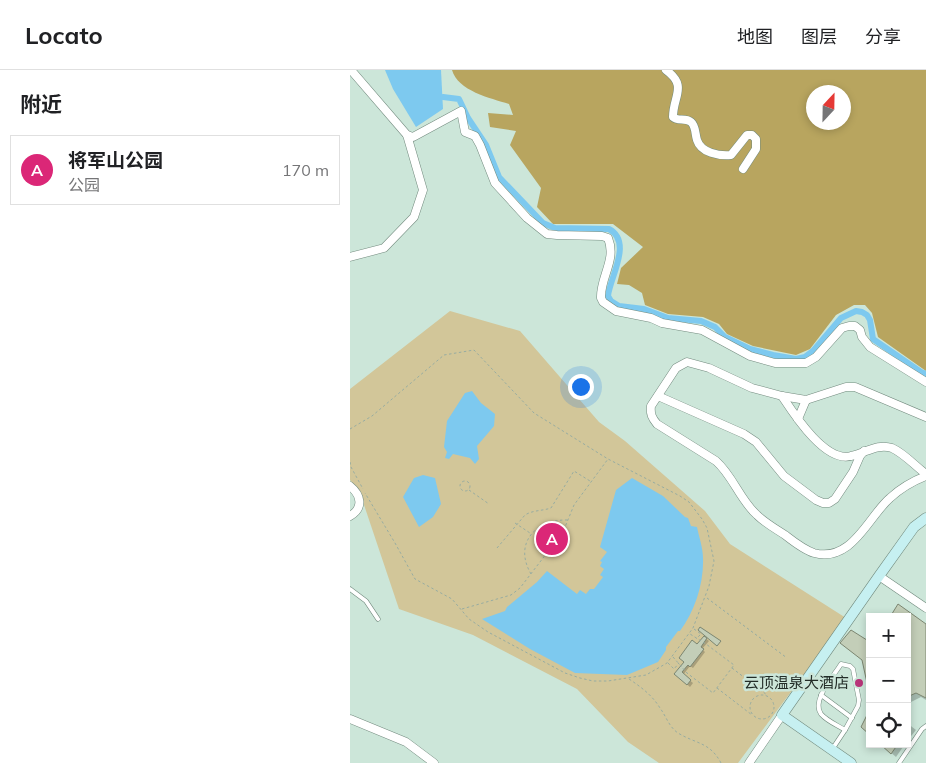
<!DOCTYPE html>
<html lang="zh">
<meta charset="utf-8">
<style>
body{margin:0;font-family:Mulish,"Noto Sans SC",sans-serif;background:#f6f6f6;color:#202124}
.controls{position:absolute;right:15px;bottom:15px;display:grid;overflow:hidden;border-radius:0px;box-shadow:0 2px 8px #0003}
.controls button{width:45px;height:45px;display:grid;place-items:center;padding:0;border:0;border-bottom:1px solid #e0e0e0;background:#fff;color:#202124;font:25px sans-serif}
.compass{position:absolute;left:456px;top:15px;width:45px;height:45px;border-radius:50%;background:#fff;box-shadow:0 2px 8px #0003;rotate:22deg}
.you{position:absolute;left:230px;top:316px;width:18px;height:18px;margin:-12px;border:4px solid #fff;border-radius:50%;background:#1a73e8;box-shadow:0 0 0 8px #1a73e833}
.badge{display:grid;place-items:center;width:32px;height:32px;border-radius:50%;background:#db2777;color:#fff;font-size:16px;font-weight:700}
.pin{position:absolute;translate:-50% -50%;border:2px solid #fff;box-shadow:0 1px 5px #0006}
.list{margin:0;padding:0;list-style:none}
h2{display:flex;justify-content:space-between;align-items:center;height:65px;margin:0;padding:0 20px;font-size:21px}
h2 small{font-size:16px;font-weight:400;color:#757577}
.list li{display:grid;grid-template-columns:32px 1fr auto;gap:15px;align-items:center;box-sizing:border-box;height:70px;margin:0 10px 10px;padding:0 10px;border:1px solid #e0e0e0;border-radius:0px}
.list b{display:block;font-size:19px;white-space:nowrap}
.list p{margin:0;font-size:16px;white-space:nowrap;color:#757577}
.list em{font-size:16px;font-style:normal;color:#757577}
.icon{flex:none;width:28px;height:28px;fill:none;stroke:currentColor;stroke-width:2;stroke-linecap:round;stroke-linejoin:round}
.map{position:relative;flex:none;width:576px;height:693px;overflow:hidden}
header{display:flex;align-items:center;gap:30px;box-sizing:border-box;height:70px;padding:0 25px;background:#fff;border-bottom:1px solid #e0e0e0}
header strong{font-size:24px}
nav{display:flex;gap:28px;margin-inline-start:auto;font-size:18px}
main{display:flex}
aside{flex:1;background:#fff}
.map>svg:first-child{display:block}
.green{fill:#d2c699}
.forest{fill:#b8a55f;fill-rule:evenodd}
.water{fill:#7dc9ef}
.shadow{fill:#0003}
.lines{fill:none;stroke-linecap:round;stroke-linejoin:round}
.canal{stroke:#7dc9ef;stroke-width:6}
.building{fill:#c3ceb8;stroke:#7c8671}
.lane-casing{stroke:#738b7f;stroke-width:5}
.street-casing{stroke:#738b7f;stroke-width:9}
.secondary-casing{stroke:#738b7f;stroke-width:11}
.path{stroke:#97aca1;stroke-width:1;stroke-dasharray:2.5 2.5;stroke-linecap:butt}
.lane{stroke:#fff;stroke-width:4}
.street{stroke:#fff;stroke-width:8}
.secondary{stroke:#c6f0f1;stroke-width:10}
.poi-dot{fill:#b83479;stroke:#cce6d9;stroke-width:2}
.labels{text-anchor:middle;stroke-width:5;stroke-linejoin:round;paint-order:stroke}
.poi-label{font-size:15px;fill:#232d28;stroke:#cce6d9;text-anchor:end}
</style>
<header>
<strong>Locato</strong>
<nav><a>地图</a><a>图层</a><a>分享</a></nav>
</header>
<main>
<aside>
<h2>附近<small></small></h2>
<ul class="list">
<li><span class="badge">A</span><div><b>将军山公园</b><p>公园</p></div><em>170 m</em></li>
</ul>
</aside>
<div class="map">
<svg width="576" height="693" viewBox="0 0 576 693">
<rect width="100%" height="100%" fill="#cce6d9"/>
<path class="green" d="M100,241L170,261L249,352L275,371L355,441L380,474L496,548L388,693H309L278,672L227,619L123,565L49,539L10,423L0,410V319Z"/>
<path class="forest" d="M102,0H576V301L528,267L522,243L515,235H504L486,245L460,279L446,285L403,276L377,264L369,254L353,247L318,244L295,235L292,223L279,215L267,214L271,198L293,177L263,154H203L187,137L191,118L160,75L166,61L140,57L138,43L163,45L159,34C140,28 108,21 102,0ZM463,22H493V52H463Z"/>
<g class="water">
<path d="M35,0H91L93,39L66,57L43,19Z"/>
<path d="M122,321L131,333L145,344L144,356L127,376L129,389L125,394L120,388L103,384L99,389L95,388L97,382L94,377L97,351L115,323Z"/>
<path d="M73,405L85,408L91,434L83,447L69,457L53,427L64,408Z"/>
<path d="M282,408L313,426L335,447L338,448L341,456L347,457C349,467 353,478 353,488C354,513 345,541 330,561H328L316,577V580L308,592L277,605L225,603L180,579L132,549L155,541L157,537L187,512L197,501L227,524L230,520L236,524L240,519H244L253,507L250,505L254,499L250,496L252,492L250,491L257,482L250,477L266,420Z"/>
</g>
<g class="shadow">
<path d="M548,536L576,555V630L571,627L557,634V547Z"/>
<path d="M354,567L359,571L352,579L355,582L343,598L340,596L333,605L343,613L340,617L326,604Z"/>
<path d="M520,574V626L513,591Z"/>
<path d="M557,653L566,660L557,671Z"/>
<path d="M531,674H555L546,687Z"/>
</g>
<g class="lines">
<path class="canal" d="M93,27L109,29L118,48L136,75L149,107L193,153L205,158L259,159C283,172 260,207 258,226L261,231L269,236L294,239L318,248L351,251L365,257L375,267L400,279L423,285L446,289L455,287L463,281L491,248L506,241L512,242L517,245L520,250L523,269L571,302L576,304"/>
</g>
<g class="building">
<path d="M548,534L576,554V628L566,623L557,627V547H540Z"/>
<path d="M350,557L371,571L367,576L348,560Z"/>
<path d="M501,560L520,572V613H517L512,590L490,573Z"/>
<path d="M354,566L357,568L351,577L354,579L340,597L338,595L332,602L341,610L337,615L324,604L334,592L329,588L342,570L347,574Z"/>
<path d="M520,639V665L511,657Z"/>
<path d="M530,674H548L541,684Z"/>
</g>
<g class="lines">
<defs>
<g id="lane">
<path d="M0,519L16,531L28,549"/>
<path d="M491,594L500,596L503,599L509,630L508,636L495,660C487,655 477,651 471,644C461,630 484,606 491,594Z"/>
<path d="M471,625L502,648"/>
<path d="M483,678L495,660"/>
<path d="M549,693L572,659L576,656"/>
</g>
<g id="street">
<path d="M1,0L57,65L63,67L111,41L115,62L125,66L130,75L145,113L177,148L197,164L207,165L252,166L258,168C267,190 250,207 251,228L253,232L266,241L301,248L312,253L352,260L400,286L425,293H456L466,287L492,258L499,256H505L510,260L512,267L520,277L576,312"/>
<path d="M316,0C338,16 323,26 323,47C328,52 335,47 341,52C346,56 345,64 347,70C351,83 369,86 381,85L397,65H402L406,69V79L393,99"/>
<path d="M0,187L34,178L64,147L73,120L57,65"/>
<path d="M308,326L394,364L406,372L434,406L466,430L473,433H479L485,429L503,402L510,386L514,381"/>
<path d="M432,326C444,344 475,393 501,386C515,383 528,373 542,378C555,384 565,396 576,404"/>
<path d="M576,347L505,317H496L456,330L432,326L402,318L359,298L337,292L326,298L301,336C300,344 302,348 307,354L366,391C383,406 390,430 407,445C415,453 426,459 435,465C444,472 454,480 464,483C502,493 518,447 540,428C551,418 563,411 576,406"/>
<path d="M448,349L456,330"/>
<path d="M0,416C11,425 14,438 0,446"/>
<path d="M529,506L576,538"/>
<path d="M0,649L56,672L84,693"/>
<path d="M399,693L432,645"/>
</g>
<path id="secondary" d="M501,693L432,645L529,506L564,457L576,448"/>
</defs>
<use href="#lane" class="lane-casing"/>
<use href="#street" class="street-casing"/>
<use href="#secondary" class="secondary-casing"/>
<g class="path">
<path d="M0,359L22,346L94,285L124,280L184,343L258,389L330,426L339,432L352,449L357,458L364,491L359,516L343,558L317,593L296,605L258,611H243L230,608L215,603L138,562L119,549L102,529L65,509L45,473L15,423"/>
<path d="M0,392L1,397L13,419"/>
<circle cx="115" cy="416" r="5"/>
<path d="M119,420L139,434"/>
<path d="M165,453L180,463"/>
<path d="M147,478L175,445C183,440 192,441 201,438L224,401L240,411"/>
<path d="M181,504C163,473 186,449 218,450"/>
<path d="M357,528L437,588"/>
<path d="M112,539L161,525L170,518L213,462L224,435L258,389"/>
<path d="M344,559L351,564L346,569"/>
<path d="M323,587L337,603L363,623L384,595L356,574L340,564"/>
<path d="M318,593L324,599L329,593"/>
<path d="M382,598L417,625"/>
<path d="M279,609C291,617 302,625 310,638C316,646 319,657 328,663C346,674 360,672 371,693"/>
<path d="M367,618L402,645"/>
<circle cx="412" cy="637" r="12"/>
</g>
<use href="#lane" class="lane"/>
<use href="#street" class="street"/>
<use href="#secondary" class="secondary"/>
</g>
<circle class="poi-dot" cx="509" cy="613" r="5"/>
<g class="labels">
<g class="poi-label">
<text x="499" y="618">云顶温泉大酒店</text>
</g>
</g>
</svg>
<div class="controls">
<button>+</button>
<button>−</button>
<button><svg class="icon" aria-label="locate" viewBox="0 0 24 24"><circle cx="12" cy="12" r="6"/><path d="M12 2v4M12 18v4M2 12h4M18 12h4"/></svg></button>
</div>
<svg class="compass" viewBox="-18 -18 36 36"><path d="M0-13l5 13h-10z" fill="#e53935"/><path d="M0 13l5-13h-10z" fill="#757577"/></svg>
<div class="you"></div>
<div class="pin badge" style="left:202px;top:469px">A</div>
</div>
</main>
